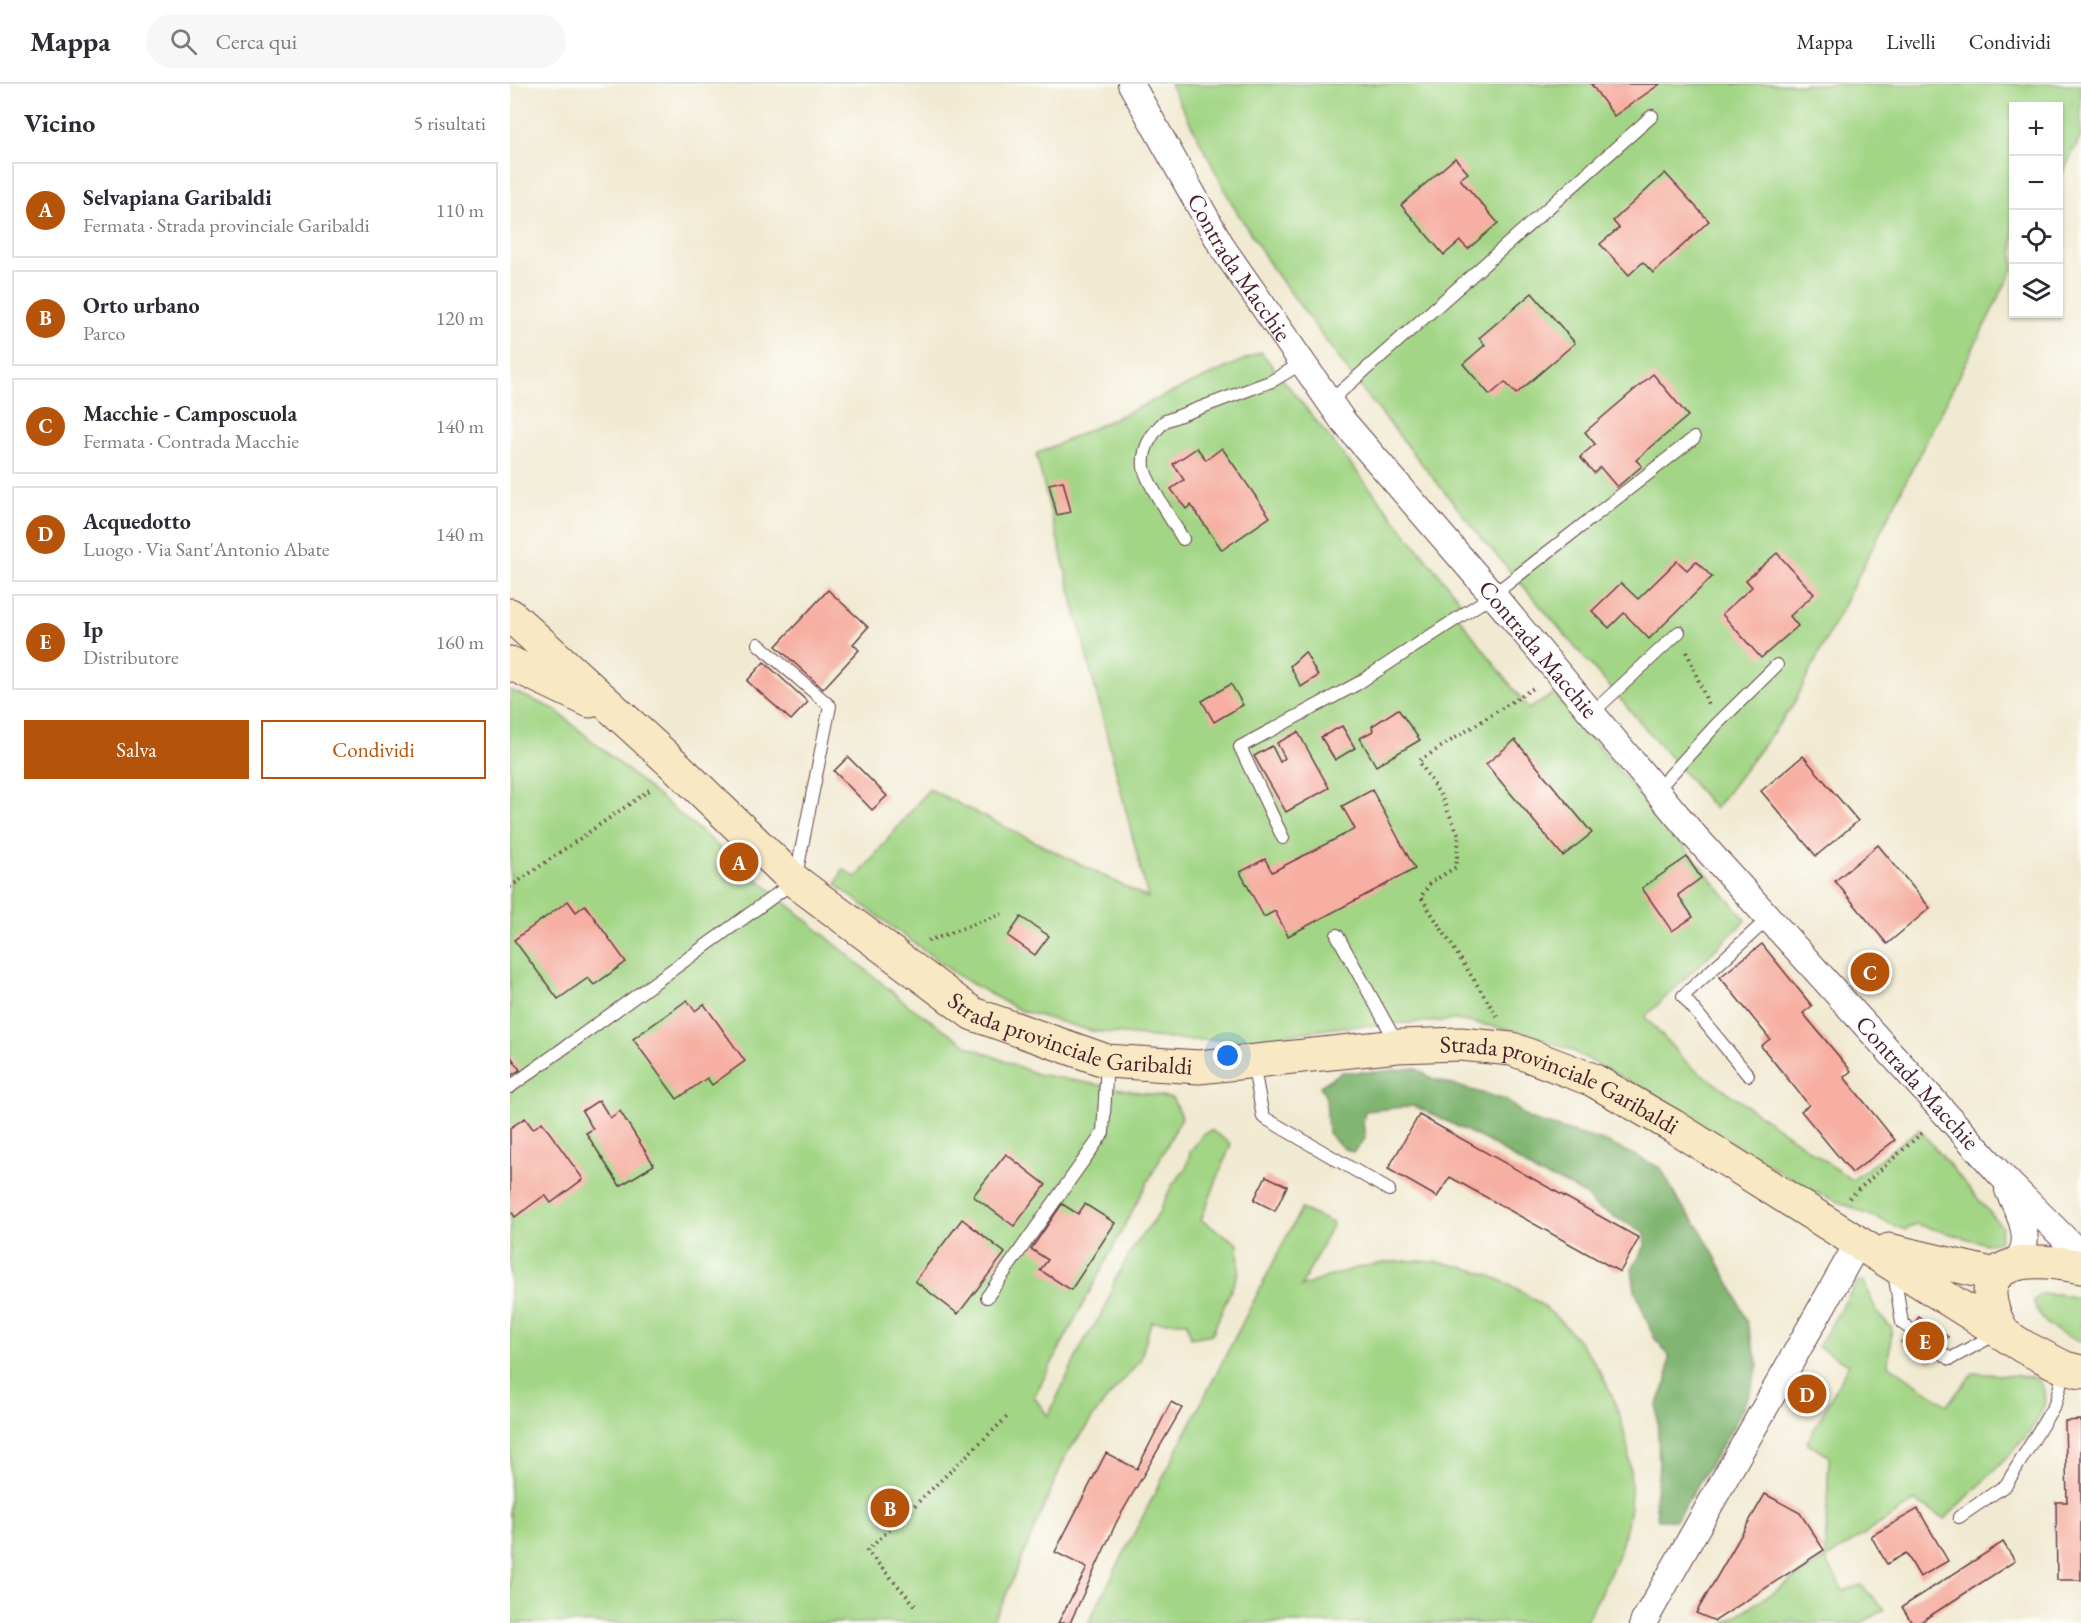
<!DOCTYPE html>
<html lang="it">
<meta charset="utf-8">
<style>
body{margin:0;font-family:"EB Garamond",serif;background:#f7f7f7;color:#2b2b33}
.controls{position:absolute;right:18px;top:18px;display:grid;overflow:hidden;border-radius:0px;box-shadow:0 2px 4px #0004}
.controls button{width:54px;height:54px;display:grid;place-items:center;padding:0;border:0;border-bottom:2px solid #e1e1e2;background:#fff;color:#2b2b33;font:30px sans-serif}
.you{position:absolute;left:718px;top:972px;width:21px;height:21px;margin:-15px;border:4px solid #fff;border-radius:50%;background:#1a73e8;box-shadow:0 0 0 9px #1a73e833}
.badge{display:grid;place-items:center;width:39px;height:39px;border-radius:50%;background:#b45309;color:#fff;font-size:20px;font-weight:700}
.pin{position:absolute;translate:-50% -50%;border:3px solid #fff;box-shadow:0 2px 6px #0006}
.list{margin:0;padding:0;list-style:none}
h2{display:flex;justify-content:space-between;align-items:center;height:78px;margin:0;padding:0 24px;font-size:26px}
h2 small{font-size:20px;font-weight:400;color:#7c7c81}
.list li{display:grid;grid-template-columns:39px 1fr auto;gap:18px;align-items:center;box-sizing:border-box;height:96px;margin:0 12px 12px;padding:0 12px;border:2px solid #e1e1e2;border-radius:0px}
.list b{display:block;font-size:22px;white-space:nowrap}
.list p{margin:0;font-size:20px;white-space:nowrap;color:#7c7c81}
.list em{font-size:20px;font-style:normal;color:#7c7c81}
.actions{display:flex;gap:12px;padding:18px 24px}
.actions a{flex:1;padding:14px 0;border:2px solid #b45309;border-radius:0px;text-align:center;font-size:21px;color:#b45309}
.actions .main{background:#b45309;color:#fff}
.icon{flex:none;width:33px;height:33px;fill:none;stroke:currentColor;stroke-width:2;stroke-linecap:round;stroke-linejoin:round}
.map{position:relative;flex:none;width:1571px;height:1539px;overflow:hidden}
header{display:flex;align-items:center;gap:36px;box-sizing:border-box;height:84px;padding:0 30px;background:#fff;border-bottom:2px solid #e1e1e2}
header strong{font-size:28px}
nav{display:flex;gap:33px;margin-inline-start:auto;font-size:21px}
.search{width:420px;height:54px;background:#f7f7f7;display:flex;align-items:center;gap:15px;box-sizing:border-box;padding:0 21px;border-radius:33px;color:#7c7c81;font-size:22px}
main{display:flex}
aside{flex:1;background:#fff}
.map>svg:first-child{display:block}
.green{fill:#a2d585;stroke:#767a58;stroke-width:1.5}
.forest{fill:#81b672;stroke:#666a4e;stroke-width:1.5}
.building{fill:#f6afa2}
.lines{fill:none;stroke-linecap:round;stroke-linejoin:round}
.lane-casing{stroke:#633d44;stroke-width:14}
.street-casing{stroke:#633d44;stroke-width:28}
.secondary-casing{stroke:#633d44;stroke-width:35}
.path{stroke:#633d44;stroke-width:4;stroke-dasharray:1.5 4.5;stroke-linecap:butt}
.lane{stroke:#fff;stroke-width:12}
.street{stroke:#fff;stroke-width:26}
.secondary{stroke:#f8e8c3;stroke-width:33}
.labels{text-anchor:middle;stroke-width:6;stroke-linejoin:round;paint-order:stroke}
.street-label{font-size:24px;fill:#4a1f2b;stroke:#fdfcf7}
</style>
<header>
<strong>Mappa</strong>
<div class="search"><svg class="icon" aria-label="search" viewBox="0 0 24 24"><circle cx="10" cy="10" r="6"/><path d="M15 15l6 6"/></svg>Cerca qui</div>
<nav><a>Mappa</a><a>Livelli</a><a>Condividi</a></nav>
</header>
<main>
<aside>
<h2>Vicino<small>5 risultati</small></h2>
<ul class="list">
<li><span class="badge">A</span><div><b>Selvapiana Garibaldi</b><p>Fermata · Strada provinciale Garibaldi</p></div><em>110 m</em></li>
<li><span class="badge">B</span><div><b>Orto urbano</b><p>Parco</p></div><em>120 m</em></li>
<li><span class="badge">C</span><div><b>Macchie - Camposcuola</b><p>Fermata · Contrada Macchie</p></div><em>140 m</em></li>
<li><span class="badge">D</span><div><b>Acquedotto</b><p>Luogo · Via Sant'Antonio Abate</p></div><em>140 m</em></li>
<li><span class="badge">E</span><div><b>Ip</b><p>Distributore</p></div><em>160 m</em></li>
</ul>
<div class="actions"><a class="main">Salva</a><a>Condividi</a></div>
</aside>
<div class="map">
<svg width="1571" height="1539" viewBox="0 0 1571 1539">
<rect width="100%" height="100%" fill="#fdfcf7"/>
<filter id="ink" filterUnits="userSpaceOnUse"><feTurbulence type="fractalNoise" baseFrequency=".0167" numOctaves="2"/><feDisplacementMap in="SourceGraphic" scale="12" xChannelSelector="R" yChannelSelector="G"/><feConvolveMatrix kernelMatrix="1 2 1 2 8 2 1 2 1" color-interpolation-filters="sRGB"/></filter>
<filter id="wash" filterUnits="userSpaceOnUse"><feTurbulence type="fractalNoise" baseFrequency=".008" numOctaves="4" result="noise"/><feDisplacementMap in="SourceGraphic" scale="24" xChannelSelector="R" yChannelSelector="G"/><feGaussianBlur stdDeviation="1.35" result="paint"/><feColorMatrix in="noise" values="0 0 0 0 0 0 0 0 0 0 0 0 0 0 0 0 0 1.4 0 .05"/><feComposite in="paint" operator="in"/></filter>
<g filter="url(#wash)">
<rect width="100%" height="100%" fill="#f1ead2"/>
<g class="green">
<path d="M660,0H1571V52L1549,96L1548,22H1504L1503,185L1282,623L1205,725L969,451L847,299L761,182L725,125Z"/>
<path d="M751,268L951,518L944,527L1019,625L1044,610L1236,836L1135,933L1179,981L1342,1096L1409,1045L1492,1143L1489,1157L1476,1160L1406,1140L1395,1146L1300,1106L1142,1010L1059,965L1014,948L946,936L831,943L740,956H674L582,947L509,926L450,893L326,801L333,785L346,794L419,705L638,814L526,370Z"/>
<path d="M0,606L44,625L398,921L460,963L527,990L662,1014L672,1033L524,1313L538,1332L574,1257L595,1225L605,1196L628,1156L648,1131L662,1101L676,1085L680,1068L693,1050L701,1046L721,1060L691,1136L728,1160L729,1187L702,1250L681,1254L677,1238H641L630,1277L591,1322L556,1371L493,1518L481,1539H0Z"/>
<path d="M791,1125L823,1139L791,1203C829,1188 864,1176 906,1177C1033,1179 1131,1295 1120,1421C1116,1464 1095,1501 1075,1539H578Z"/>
<path d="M1347,1198H1354L1367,1229L1382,1244L1378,1280L1437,1321L1463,1289L1523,1293L1531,1298C1534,1306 1536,1313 1534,1321C1527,1351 1459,1410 1435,1435L1405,1417L1316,1475L1333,1507L1351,1501L1375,1525L1351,1539H1215L1315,1475L1319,1372L1297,1359L1339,1280L1308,1263Z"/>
<path d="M1532,1210H1550L1571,1215V1258C1551,1250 1527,1240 1524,1216Z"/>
</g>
<path class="forest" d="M905,984L923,995L996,1016L1019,1035L1096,1058L1151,1084L1169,1119L1189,1143L1225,1209L1237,1239L1248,1281L1241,1306L1225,1340L1166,1436H1148L1145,1416L1149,1383L1147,1322L1157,1297L1159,1271L1143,1252L1125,1206L1122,1185L1135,1162V1149L1086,1123L1075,1111L1052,1098L1028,1090L979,1058L924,1031L904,1022L855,1027L853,1038L855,1055L843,1068L833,1064L818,1049L816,1014L810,1002L832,988H866Z"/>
<g id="blocks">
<g class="building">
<path d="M1081,0H1150L1104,32Z"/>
<path d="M945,74L958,89L950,95L988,139L958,165L950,157L934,171L891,121Z"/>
<path d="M1155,89L1199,137L1143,189L1133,178L1119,191L1090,160L1109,144L1103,137Z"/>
<path d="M1022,209L1065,259L1006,310L995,298L980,311L953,280L975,261L969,254Z"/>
<path d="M1143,290L1178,332L1126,376L1132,382L1107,403L1090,383L1084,389L1070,373L1085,360L1075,348Z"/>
<path d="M687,364L696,376L712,364L760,433L712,466L681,421L676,425L661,405L674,396L663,380Z"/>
<path d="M553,397L561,428L547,431L539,400Z"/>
<path d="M1267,469L1304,510L1280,532L1288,542L1251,574L1212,530L1242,503L1236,496Z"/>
<path d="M1167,477L1177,486L1186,477L1202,493L1139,555L1114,529L1099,544L1082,527L1111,499L1128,515Z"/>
<path d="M318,506L358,543L343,560L349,566L313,605L266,562Z"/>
<path d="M795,568L808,592L791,603L780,582Z"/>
<path d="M254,578L298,618L281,636L237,597Z"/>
<path d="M721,600L733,621L704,638L692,617Z"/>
<path d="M888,625L910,656L866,682L850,654L863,647L862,642Z"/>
<path d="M832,642L845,664L825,676L811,653Z"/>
<path d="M788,648L819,704L776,728L744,672L762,662L770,678L775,674L767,659Z"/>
<path d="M1005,656L1082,749L1053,772L976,680Z"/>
<path d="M1293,672L1348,737L1306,772L1251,707Z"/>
<path d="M338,673L377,712L362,726L324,687Z"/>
<path d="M862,706L905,785L778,852L765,827L754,833L730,788L755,775L762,788L845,745L832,722Z"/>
<path d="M1368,761L1420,824L1377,860L1325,797Z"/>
<path d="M1177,773L1191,794L1168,811L1183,833L1162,847L1132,804Z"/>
<path d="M58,817L66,828L75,821L116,878L84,901L78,894L48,915L4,856Z"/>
<path d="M511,833L539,852L525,871L498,852Z"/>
<path d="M1252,860L1302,922L1293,929L1341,987L1334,993L1385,1056L1342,1089L1291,1027L1299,1021L1251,962L1260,955L1210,893Z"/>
<path d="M177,916L185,927L194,920L235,977L202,1001L197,994L167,1015L123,955Z"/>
<path d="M0,971L10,986L0,992Z"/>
<path d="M89,1016L100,1034L110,1027L144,1081L110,1102L76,1049L83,1045L72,1027Z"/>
<path d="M909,1031L1129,1154L1110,1188L940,1093L927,1113L878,1085Z"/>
<path d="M15,1034L23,1045L32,1038L73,1095L41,1119L35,1111L5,1133L0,1126V1044Z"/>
<path d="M496,1070L536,1101L504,1142L463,1112Z"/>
<path d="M756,1092L777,1102L765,1127L744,1116Z"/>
<path d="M552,1120L568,1130L575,1120L605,1139L561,1206L530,1186L538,1176L521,1165Z"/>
<path d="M452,1135L495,1169L448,1230L405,1197Z"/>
<path d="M1409,1233L1438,1253L1420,1278L1391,1258Z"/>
<path d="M1291,1298L1310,1309L1303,1322L1284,1311Z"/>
<path d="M661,1318L672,1324L607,1437L560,1539H548L577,1484L545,1468L596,1369L627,1385Z"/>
<path d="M1571,1336V1496H1547L1546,1418H1557L1555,1337Z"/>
<path d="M1255,1410L1290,1429L1314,1466L1205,1537L1186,1529Z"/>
<path d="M1408,1425L1438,1477L1410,1493L1396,1469L1377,1480L1361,1452Z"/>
<path d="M1493,1458L1505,1477L1409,1539H1402L1392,1523Z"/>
</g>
</g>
</g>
<g filter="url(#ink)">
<use href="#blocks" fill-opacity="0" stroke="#633d44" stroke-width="1.5"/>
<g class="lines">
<defs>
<g id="lane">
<path d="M819,318L1142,32"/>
<path d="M673,455C665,441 635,396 634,383C632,365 642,349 655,337L762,297L792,279"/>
<path d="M1081,630L1169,548"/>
<path d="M1146,707L1206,641L1267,581"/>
<path d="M773,754L730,663L847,600L983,511L1184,354"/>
<path d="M827,851L888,961"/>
<path d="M743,979L753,1033L879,1106"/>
<path d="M1238,991L1173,912L1259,834"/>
<path d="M0,1003L285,797L320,622L248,560"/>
<path d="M1384,1188L1392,1239L1440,1275L1488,1249"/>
<path d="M477,1213L593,1049L597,978"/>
<path d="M1449,1433L1496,1401L1545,1320L1555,1285"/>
</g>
<g id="street">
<path id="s1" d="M621,0L714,166L833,337L983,511L1181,748L1490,1090L1571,1171"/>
<path d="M1498,1106C1506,1123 1521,1149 1512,1168C1510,1173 1503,1178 1499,1182"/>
<path d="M1133,1539L1348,1159"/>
</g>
<g id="secondary">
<path id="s2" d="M0,531L169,685L285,797L463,930L597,977L689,983L888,962L950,960L1002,965L1083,996L1163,1042L1514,1263L1555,1284L1571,1288"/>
<path d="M0,579L80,617"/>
<path d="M1379,1166L1486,1191"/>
<path d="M1492,1247C1453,1174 1517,1172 1571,1183"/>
</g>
</defs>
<use href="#lane" class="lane-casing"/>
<use href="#street" class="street-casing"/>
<use href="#secondary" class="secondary-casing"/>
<g class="path">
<path d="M1177,568L1198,620"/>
<path d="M0,803L141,705"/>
<path d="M418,857L492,830"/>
<path d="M987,932L911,813L920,799L946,783L949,752L932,714L909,677L1025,603"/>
<path d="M1339,1114L1414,1047"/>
<path d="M405,1521L357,1467L497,1333"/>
</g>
<use href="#lane" class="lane"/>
<use href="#street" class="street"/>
<use href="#secondary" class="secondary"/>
</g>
</g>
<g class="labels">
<g class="street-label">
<text dy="8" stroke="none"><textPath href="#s1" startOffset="213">Contrada Macchie</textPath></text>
<text dy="8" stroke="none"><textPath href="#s1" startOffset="699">Contrada Macchie</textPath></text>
<text dy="8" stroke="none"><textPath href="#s2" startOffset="712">Strada provinciale Garibaldi</textPath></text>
<text dy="8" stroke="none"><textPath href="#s1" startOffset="1275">Contrada Macchie</textPath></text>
<text dy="8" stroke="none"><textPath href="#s2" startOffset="1216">Strada provinciale Garibaldi</textPath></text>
</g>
</g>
</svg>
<div class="controls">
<button>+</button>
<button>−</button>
<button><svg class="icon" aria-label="locate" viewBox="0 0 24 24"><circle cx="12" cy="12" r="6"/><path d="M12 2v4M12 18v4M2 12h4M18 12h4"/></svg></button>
<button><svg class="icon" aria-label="layers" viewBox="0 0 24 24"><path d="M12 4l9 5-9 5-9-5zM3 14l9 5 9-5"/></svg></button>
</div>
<div class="you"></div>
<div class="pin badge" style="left:229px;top:778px">A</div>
<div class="pin badge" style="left:380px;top:1424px">B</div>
<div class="pin badge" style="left:1360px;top:888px">C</div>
<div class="pin badge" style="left:1297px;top:1310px">D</div>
<div class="pin badge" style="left:1415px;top:1257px">E</div>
</div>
</main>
